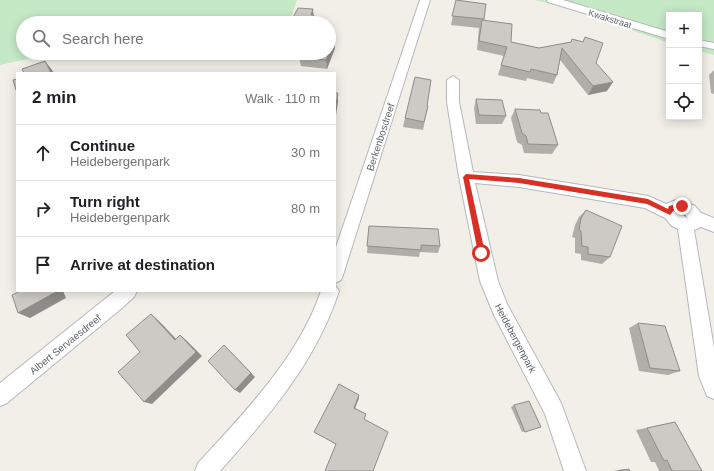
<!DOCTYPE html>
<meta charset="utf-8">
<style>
body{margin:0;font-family:Arial,sans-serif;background:#f6f6f6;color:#202124}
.controls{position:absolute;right:12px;top:12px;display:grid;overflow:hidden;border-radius:0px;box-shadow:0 2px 10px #0003}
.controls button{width:36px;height:36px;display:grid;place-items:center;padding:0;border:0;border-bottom:1px solid #e0e0e0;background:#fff;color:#202124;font:20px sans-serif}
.stop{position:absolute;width:12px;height:12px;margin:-9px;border:3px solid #d93025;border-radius:50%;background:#fff}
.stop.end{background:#d93025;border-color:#fff;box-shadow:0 1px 4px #0008}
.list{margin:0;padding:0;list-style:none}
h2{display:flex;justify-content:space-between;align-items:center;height:52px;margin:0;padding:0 16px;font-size:17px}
h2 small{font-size:13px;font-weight:400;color:#757577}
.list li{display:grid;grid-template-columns:26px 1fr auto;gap:12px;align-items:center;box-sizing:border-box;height:56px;padding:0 16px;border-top:1px solid #e0e0e0}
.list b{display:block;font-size:15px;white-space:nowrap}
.list p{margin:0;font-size:13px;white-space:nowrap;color:#757577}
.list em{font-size:13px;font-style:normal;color:#757577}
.icon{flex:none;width:22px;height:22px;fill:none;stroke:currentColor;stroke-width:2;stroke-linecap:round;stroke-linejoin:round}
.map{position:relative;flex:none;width:714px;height:471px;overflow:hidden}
.search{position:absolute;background:#fff;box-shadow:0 2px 10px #0003;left:16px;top:16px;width:320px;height:44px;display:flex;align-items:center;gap:10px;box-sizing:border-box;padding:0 14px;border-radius:22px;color:#757577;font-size:15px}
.panel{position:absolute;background:#fff;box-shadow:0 2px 10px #0003;left:16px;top:72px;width:320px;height:220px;border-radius:0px}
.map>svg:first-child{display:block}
.green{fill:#c5e8c5}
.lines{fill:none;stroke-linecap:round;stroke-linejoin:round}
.street-casing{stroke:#b5b8bc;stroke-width:2}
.street{fill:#fff;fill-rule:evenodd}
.wall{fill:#afaea9}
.shaded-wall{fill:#8f8d8a}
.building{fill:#cccac5;stroke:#8f8d8a}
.route{fill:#d93025}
.labels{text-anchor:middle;stroke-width:4;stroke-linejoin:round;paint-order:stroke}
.far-street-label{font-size:9px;fill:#5f6368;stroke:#fff}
.street-label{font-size:10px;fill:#5f6368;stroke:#fff}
</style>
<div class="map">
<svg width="714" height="471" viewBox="0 0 714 471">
<rect width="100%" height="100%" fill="#f1efe8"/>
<g class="green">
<path d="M0,0H297L289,23H23V53H68L22,60L0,65Z"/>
<path d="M535,0H714V55L699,51V15H669V43L564,7Z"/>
</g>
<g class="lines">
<defs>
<g id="street">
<path d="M420,0H430L343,275L341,280L335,283V250Z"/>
<path d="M547,0H563L669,32V39L548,2Z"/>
<path d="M699,40L714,43V49L699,46Z"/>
<path d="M453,76L459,80V102L473,172L519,175L648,196L666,204L676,200L683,201L695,206L701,213L714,218V232L701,227L694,230L714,348V399L707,396L699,376L678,229L672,226L665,218L645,208L519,187L475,183L498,281L507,304L561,403L586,471H564L545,414L494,315L480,281L459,177L447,102V80ZM678,212L685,214L688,219Z"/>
<path d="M335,285L339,291C316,362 269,416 220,471H195L198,463C245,412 298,358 321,291H335Z"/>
<path d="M115,291H137L134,297L122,308L7,403L0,406V383Z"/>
</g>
</defs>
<use href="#street" class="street-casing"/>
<use href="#street" class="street"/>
</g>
<g class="wall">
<path d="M456,0L484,19L511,42L539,48L571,42L572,39L583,42L585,37L607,91L588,95L560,60L557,75L553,84L527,78L526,81L498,75L504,56L477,50L479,28L451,25Z"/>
<path d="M335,39V48L327,69L301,66L299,57Z"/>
<path d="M714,68V94L711,93L709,75L714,70Z"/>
<path d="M476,99L506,116L502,124H476L474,108Z"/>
<path d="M428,106L423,130L403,127L405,118Z"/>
<path d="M515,109L541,113L558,145L552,154L524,153L522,145L517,142L511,118Z"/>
<path d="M586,210L610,257L602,264L581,260V254L575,253V238L572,237L575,225L579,217Z"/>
<path d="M369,226L440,246L438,253L420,252L419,257L367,253Z"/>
<path d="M638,323L680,371L668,375L639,371L629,328Z"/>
<path d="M359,398L355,408L366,414L364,419L336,444L315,433L314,432Z"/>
<path d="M514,405L541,427L522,432L511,407Z"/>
<path d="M675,422L702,471H659L655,462H651L636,430Z"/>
<path d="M623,469H629L630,471H613Z"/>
</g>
<g class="shaded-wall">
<path d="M313,9L314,23H310L311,15Z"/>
<path d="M335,39V48L327,69L326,60Z"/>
<path d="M45,61L52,70L54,73H51Z"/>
<path d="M613,82L607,91L588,95L593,86Z"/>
<path d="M338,93V102L335,122V111Z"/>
<path d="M56,291H64H63L66,298L30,318L18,313Z"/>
<path d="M151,314L158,320L182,345L175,340Z"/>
<path d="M180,335L186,340L202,356L152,404L144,402Z"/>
<path d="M224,345L255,377L240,393L235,390Z"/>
<path d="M359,395V398L354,411V408Z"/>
</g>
<g class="building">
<path d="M456,0L486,4L484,19L452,16Z"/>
<path d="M298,8L313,9L311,15H314L310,23H290Z"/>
<path d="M482,20L512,24L511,42L539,48L571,42L572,39L583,42L585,37L603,43L596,63L613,82L593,86L562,48L557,75L531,69L530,72L501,65L507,47L479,41Z"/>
<path d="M329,38L335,39L326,60L299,57L301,53H329Z"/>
<path d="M45,61L51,73H24L22,69Z"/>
<path d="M415,77L431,80L427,106H428L424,122L405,118Z"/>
<path d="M17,79V93L13,80Z"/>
<path d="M335,93H338L335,111Z"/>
<path d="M476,99L502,100L506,116L479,115Z"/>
<path d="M515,109L540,110L541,113H548L558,145L528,144L526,136L522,133Z"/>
<path d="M586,210L622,226L610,257L588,254V247L582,246L581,231L579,230L581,218Z"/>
<path d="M369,226L438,229L440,246L421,245V250L367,246Z"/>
<path d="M20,291H56V292L18,313L12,295Z"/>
<path d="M151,314L175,340L180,335L196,352L144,402L118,372L140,352L126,335Z"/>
<path d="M638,323L665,326L680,371L650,368Z"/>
<path d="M224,345L251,373L235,390L208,361Z"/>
<path d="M339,384L359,395L354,408L366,414L364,419L388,432L373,471H325L336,444L314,432Z"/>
<path d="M529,401L541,427L525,432L514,405Z"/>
<path d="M675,422L702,471H672L667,460L664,461L647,428Z"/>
<path d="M629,469L630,471H618Z"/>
</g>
<path class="route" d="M466,174L519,178L648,199L668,209L669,206L682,203L685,206L674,210L670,215L647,204L519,183L469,179L485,253L481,256L478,253L463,177Z"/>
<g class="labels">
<g class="far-street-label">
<text transform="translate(610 19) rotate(17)" y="3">Kwakstraat</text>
</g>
<g class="street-label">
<text transform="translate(380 137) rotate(-72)" y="4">Berkenbosdreef</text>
<text transform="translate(516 338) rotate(62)" y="4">Heidebergenpark</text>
<text transform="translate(65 344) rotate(-39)" y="4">Albert Servaesdreef</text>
</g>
</g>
</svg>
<div class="controls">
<button>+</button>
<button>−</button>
<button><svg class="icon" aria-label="locate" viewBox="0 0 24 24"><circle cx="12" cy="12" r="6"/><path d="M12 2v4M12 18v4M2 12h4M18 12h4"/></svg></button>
</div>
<div class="stop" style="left:481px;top:253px"></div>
<div class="stop end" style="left:682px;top:206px"></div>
<div class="search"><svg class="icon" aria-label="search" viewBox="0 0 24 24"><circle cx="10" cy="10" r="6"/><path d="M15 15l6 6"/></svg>Search here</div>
<section class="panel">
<h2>2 min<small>Walk · 110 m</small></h2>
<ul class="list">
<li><svg class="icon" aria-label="ahead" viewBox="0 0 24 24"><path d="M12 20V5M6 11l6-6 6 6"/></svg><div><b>Continue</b><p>Heidebergenpark</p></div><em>30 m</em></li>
<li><svg class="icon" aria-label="right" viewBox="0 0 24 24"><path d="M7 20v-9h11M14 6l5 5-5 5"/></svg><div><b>Turn right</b><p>Heidebergenpark</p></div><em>80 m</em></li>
<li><svg class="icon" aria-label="arrive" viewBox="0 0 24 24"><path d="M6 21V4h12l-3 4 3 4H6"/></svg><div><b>Arrive at destination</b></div></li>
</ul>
</section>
</div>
